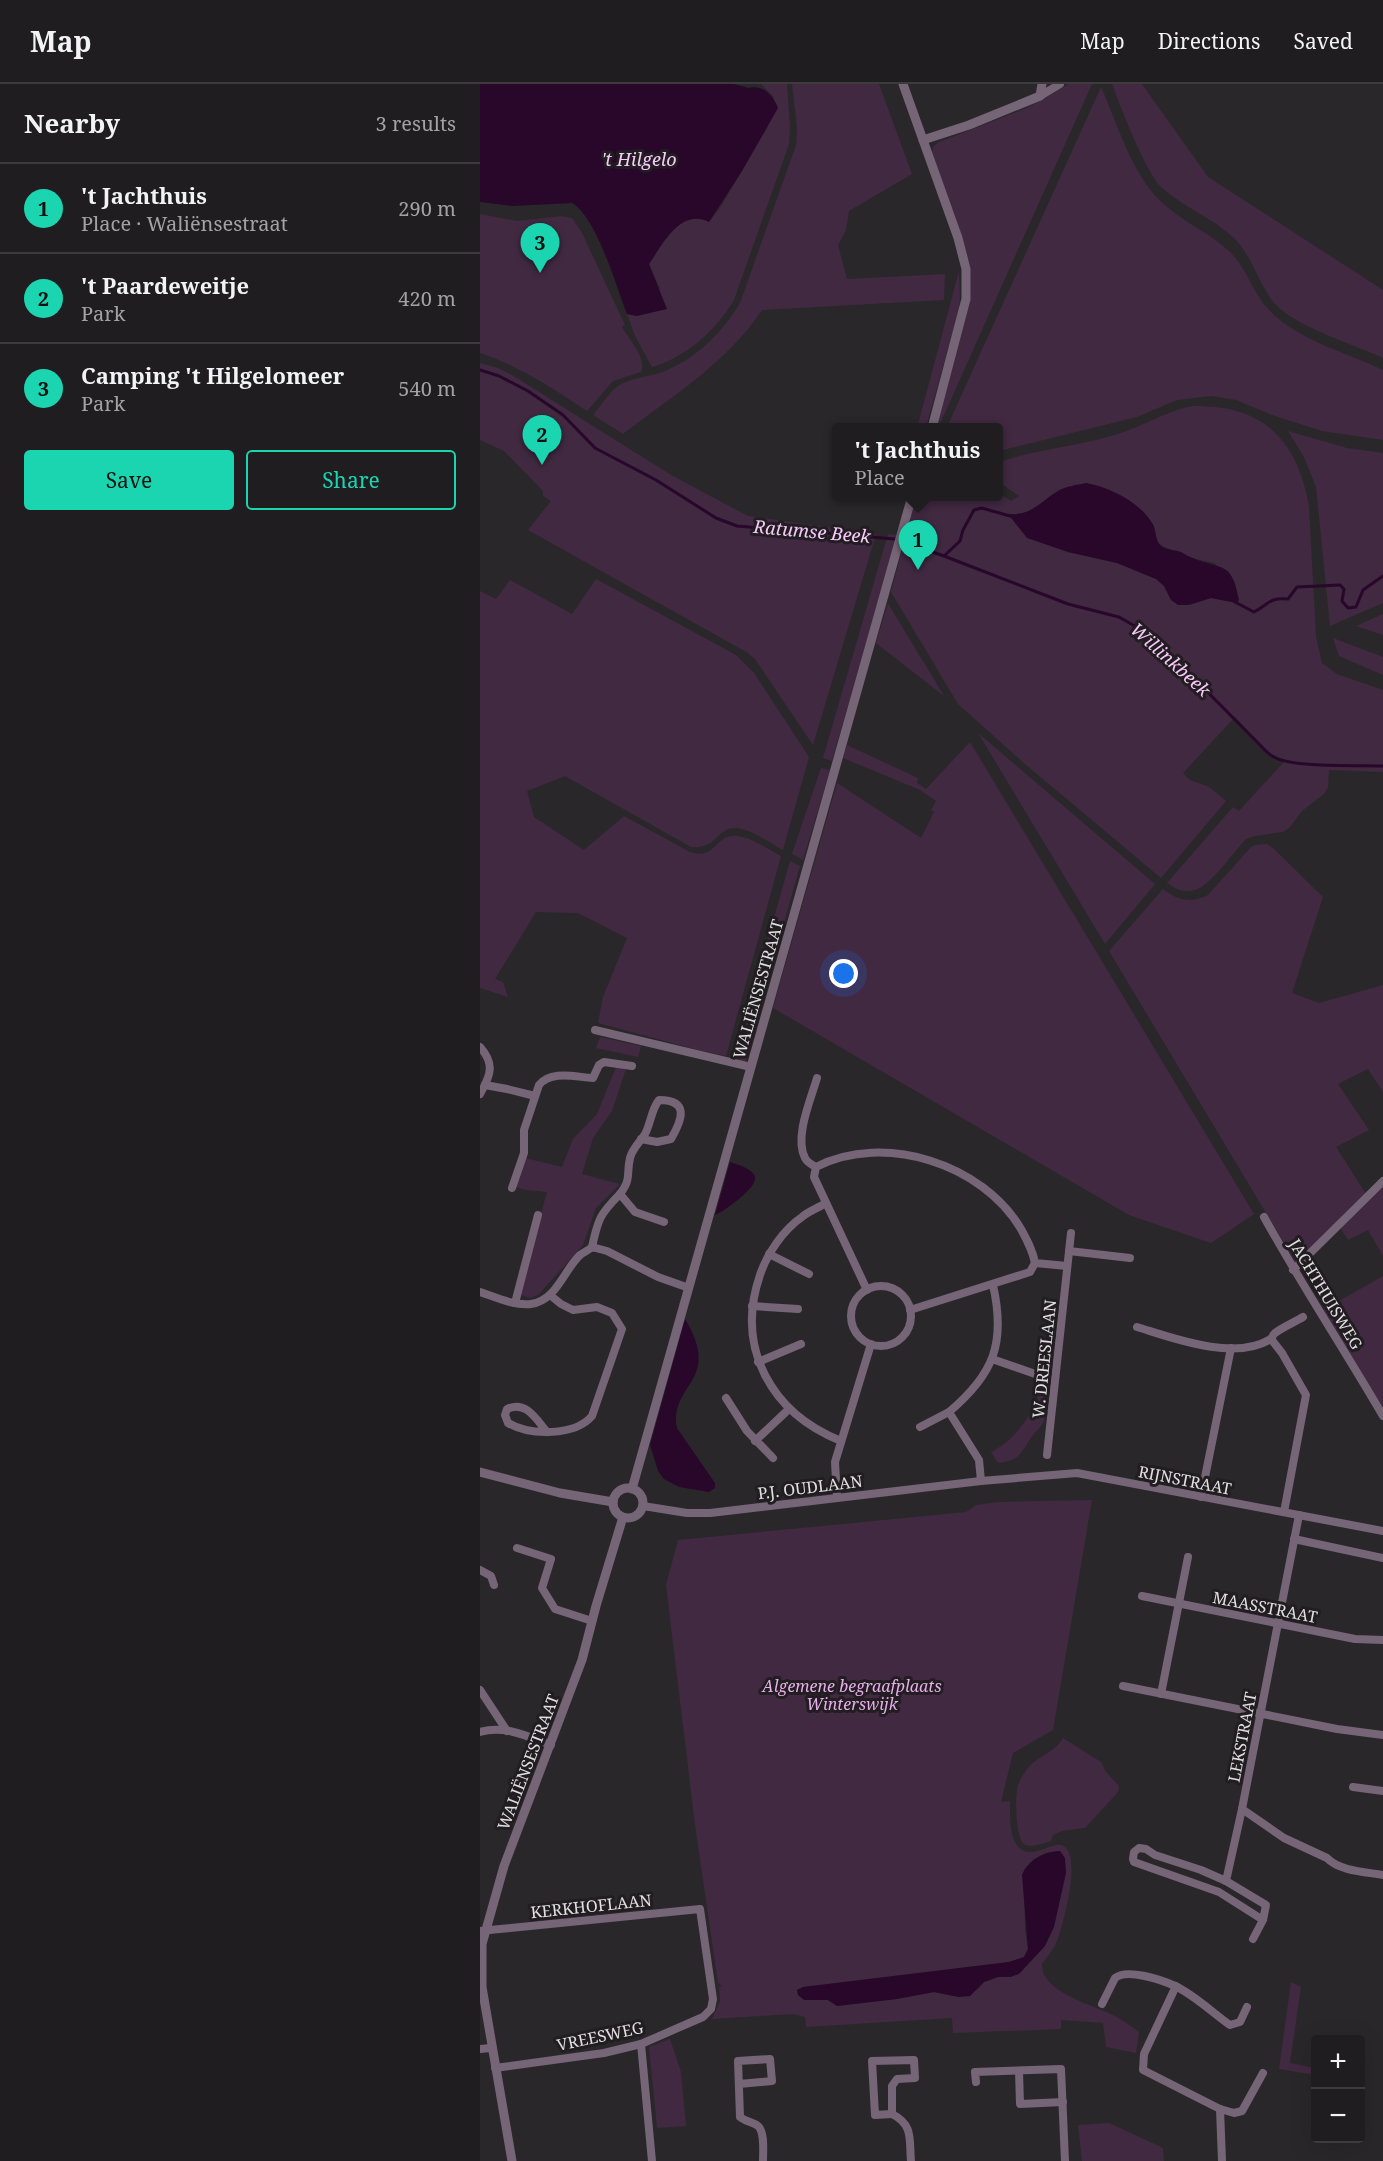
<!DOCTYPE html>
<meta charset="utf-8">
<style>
body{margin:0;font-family:"Noto Serif",serif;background:#282629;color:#f1f3f6}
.controls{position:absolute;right:18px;bottom:18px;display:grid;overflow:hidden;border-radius:6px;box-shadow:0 6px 24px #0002}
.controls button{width:54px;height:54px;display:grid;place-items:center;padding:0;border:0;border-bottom:2px solid #3d3b3e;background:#201d20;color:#f1f3f6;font:30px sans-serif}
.you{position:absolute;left:364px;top:890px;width:21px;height:21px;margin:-15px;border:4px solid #fff;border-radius:50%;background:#1a73e8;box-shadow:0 0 0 9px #1a73e833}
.badge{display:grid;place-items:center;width:39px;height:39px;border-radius:50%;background:#1bd5b1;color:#111;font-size:20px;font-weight:700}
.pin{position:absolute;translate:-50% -50px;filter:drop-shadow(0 2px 3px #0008)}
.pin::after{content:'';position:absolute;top:32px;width:21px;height:18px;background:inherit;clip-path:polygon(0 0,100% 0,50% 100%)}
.popup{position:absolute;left:352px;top:339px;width:171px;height:78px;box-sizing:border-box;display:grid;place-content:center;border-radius:6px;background:#201d20;filter:drop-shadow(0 2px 4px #0005);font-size:20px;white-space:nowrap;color:#a2a2a5}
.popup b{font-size:22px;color:#f1f3f6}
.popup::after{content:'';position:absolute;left:50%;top:100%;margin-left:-12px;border:12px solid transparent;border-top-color:#201d20}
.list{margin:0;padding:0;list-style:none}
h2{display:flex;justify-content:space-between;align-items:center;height:78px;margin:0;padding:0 24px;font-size:26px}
h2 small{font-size:20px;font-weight:400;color:#a2a2a5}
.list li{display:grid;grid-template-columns:39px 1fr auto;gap:18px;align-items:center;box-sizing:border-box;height:90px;padding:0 24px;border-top:2px solid #3d3b3e}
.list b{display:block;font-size:22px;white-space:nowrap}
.list p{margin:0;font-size:20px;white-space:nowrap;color:#a2a2a5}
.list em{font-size:20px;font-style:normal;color:#a2a2a5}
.actions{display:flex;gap:12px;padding:18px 24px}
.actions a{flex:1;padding:14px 0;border:2px solid #1bd5b1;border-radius:6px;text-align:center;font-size:21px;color:#1bd5b1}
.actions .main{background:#1bd5b1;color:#111}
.map{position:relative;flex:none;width:903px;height:2077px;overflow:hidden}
header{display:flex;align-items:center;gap:36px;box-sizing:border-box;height:84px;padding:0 30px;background:#201d20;border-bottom:2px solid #3d3b3e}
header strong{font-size:28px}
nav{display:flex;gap:33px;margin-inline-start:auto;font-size:21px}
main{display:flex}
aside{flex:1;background:#201d20}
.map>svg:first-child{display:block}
.green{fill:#412942;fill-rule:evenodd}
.water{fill:#28072b}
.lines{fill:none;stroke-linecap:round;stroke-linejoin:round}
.stream{stroke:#28072b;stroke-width:3}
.minor{stroke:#766577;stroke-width:8}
.tertiary{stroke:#766577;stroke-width:9}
.labels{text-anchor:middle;stroke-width:6;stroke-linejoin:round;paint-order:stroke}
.street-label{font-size:16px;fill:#e1dfe2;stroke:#211d21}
.park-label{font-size:16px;font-style:italic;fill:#e8adeb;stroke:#211d21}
.water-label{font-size:18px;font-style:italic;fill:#f9c9fc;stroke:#211d21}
</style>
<header>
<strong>Map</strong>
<nav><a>Map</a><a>Directions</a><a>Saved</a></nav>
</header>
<main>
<aside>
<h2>Nearby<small>3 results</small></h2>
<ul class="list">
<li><span class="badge">1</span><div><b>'t Jachthuis</b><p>Place · Waliënsestraat</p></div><em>290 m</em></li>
<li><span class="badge">2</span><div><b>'t Paardeweitje</b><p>Park</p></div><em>420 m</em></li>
<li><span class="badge">3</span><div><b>Camping 't Hilgelomeer</b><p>Park</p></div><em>540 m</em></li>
</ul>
<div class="actions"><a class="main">Save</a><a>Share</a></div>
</aside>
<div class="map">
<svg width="903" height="2077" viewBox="0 0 903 2077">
<rect width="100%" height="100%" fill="#2a272a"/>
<g class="green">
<path d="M281,0H307L310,43L309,60L254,216C236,246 207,273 172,283L155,252L147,230L157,232L180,205L169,180C183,160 200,124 229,138L240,124L287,44L294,13Z"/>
<path d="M312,0H399L432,90L369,127L366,146L358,161L367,195L465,190L464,216L282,226C248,278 191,313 143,350L113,331C121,322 128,309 138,302C150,294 168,293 182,288C216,275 242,249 260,219L316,61L317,43Z"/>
<path d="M589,0H612L460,340L457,337L490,212L452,66L454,62L459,58L547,24Z"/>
<path d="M632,0H662L728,93L903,206V274C873,260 809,241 791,215C777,195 771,170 753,153C732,134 702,122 681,103C665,87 641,24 632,0Z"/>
<path d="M621,3C638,41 653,95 686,122C705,139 731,150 749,167C767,184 773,210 790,227C819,257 866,268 903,286V356L842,347L792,331L756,316L732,312L697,316L657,333L519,367V344L467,343Z"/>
<path d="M0,130L37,137L81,132L92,134L102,149L145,241L142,242L143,245C150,256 167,275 161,288L133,297L107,327C73,304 39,282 0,269Z"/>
<path d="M479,187L480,215L478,230L446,343L437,344Z"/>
<path d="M0,279L18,284L32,291L191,391L268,432L396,450L333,661L275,575L268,569L48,446L71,417L63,412V407L24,367L0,356Z"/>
<path d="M713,322C783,321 817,355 829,422L836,553L842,579L857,590L903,606V688L849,686L848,703L844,710L822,727L810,743L803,748L775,752L766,755C753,768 728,807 710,807C701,808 694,804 687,799L753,723L759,727L804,678L785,666L755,633L703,689L710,696L729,703L746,717L681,794L545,680L478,620L411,508L436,413L519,412V409L531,417L539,412L519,398V378C558,365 599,362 638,350C663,342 686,327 713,322ZM606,399L630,406L658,424L673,440L678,458L682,462L712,474L734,479L755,498L759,516L757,519L731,514L721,517L691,515L684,502L676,495L637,479L588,468L574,463L529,430L539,431L548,427L568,416L579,406Z"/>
<path d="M808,347L867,364L903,369V519L850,542L836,403L824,373Z"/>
<path d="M408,450L417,451L352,677L343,674Z"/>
<path d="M116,495L256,571L274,589L329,673L303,766C289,759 269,743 254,744C236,745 237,765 211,763L85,692L47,707L54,733L104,766L144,732L210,768C235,776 234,754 252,752C268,750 288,766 301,772L246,972L222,967L118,939L123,913L147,854L98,829L56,828L15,895L23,898L28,913L0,904V507L16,515L30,496L92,530Z"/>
<path d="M408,519L409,521L464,612L396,559Z"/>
<path d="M903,530V551L876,542Z"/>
<path d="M853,554L903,573V591L859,572Z"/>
<path d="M498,649L675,800L625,860L500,652Z"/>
<path d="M490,658L774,1130L731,1159L649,1131L293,924L357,699L441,754L454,728L451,726L456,717L440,706L363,674L367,661L438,694L437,699L446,705Z"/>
<path d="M341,684L350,686L323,776L312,770Z"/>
<path d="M787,760L794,765L843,813L812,909L839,919L903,901V1008L888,985L858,1000L889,1046L856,1063L886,1110L816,1179L629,867L683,805C697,816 711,820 728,811L771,763L775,761Z"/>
<path d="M310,777L320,782L283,913L273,908Z"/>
<path d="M272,918L282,920L265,978L257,975Z"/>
<path d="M120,953L161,962L158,973L116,964Z"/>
<path d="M136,983L146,985L132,1027L113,1054L102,1090L140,1100L116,1124L103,1161L58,1211L50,1214L38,1210L67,1108L46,1106L36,1103L45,1074L82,1083L93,1055L117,1030Z"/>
<path d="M903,1101V1172L888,1146L868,1156L860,1143Z"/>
<path d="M903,1192V1326L843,1226Z"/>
<path d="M568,1308C567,1317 567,1328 564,1336C562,1343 557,1346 553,1351C540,1369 542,1376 518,1379L511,1368C535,1356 548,1336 558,1313Z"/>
<path d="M612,1416L573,1646L533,1669L521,1718L530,1717C530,1737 528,1775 558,1767C566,1765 573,1760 581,1761C604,1767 583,1841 577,1857C574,1866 567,1872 562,1880C560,1907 612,1921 631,1930C641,1935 651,1942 659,1948L656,1969L626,1963L623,1939L581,1936V1945L473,1949L472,1934L326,1943L325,1933L313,1930L232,1935L240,1917L239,1903L242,1902L238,1899L215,1741L186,1501L198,1456L486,1428L496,1421L518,1418ZM547,1783L558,1870L549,1877L538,1890L530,1893H518L504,1898L498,1905L479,1913L454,1908L417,1915L357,1922L348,1916H324L317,1906L323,1903L529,1878L544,1873L548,1865L545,1847L544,1786Z"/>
<path d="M583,1654L621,1678L626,1688L639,1702L638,1708L605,1744L582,1747L573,1751L571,1757C563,1759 551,1765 544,1760C535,1753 535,1711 538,1701C540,1696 542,1692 545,1688C554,1673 574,1670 583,1654Z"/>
<path d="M811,1898L821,1903L810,1979L835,1984V1991L799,1985Z"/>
<path d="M190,1955L201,1988L206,2042L177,2044L169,1963Z"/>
<path d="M629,2039L683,2064L684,2077H602L598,2041Z"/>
</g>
<g class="water">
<path d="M0,0H254L268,4C283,0 293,11 298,24L262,87L229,138C200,124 183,160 169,180L187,225L157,232L147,230C136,202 117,134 92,119L33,122L0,118Z"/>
<path d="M606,399C629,403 660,418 672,439C677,446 674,458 683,463C688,466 695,466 701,468C705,470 709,473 713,474C744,487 751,476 759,516L757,519L731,514L709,521H698L691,516L684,502L676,495L637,479L588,468L547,454L528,430C553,432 559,418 578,407C586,402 597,401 606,399Z"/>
<path d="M250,1078C279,1087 284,1094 259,1115C251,1121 244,1127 235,1131Z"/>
<path d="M205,1235C243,1298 189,1299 197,1344L235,1399V1404L229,1408L199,1403L184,1395L178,1387L170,1361Z"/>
<path d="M580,1767L585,1774L586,1789L574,1843L565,1862L539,1890L530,1893H518L504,1898L490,1912L479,1913L454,1908L417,1915L357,1922L348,1916H324L318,1911L317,1906L323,1903L529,1878L544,1873L548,1865L542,1791C548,1776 564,1767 580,1767Z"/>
</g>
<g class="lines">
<g class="stream">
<path d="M0,286L19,292L48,307L83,331L115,364L176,396L236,434L257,442L415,455L464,472L480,457L483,446L494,426L502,424L530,432"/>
<path d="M464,472L588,520L639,533L660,545L684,564L780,661C784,665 789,671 794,673C813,684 879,681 903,682"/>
<path d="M755,518L774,528C788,521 789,513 808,515L817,503L860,501L864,505L862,517L868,524L876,523L883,506L903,492"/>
</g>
<g class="minor">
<path d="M560,12L580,0"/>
<path d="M115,946L271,983"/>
<path d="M0,963C15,980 11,991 0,1010"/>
<path d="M5,1001L27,1005L55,1012"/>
<path d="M336,1083C332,1081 327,1078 325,1074C314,1053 331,1015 337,994"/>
<path d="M32,1104L44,1069V1046L59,1001C71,986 95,993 113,994L119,981L124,978L152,982"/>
<path d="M140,1110C152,1094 146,1091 150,1074C152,1065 160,1058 165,1050C171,1039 171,1026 179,1016C210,1016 202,1036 191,1055L177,1058L161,1055"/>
<path d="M346,1119C338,1124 329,1127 322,1133C303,1146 287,1170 280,1191C255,1264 291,1329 361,1357"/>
<path d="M784,1133C821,1200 864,1265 903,1332"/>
<path d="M112,1163C118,1135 120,1130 140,1110L155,1128L184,1138"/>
<path d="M589,1167L650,1174"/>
<path d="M289,1170L329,1190"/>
<path d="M813,1186L903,1097"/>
<circle cx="401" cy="1232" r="30"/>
<path d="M387,1206L334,1093L336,1083C404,1048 503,1080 541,1145C547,1156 553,1167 555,1179L587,1182"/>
<path d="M0,1208C15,1213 34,1222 51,1220C76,1217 84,1186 100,1171C104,1168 109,1166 112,1163L127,1167L178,1193L209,1204"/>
<path d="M35,1219L58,1131"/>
<path d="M272,1222L318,1225"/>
<path d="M430,1226L550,1188L555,1179"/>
<path d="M657,1243C693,1254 753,1277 789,1256C795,1252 790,1254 795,1249C803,1243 815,1238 823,1233"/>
<path d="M791,1255L802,1269L826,1311L804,1428"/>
<path d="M512,1275L558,1291"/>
<path d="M278,1278L321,1260"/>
<path d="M246,1314L267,1347L293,1374"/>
<path d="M440,1343L469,1328"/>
<path d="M67,1348C56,1335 46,1316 27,1325L25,1331L28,1339C50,1352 95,1352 112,1332L142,1245L132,1229L117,1223L93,1226L81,1220L70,1211"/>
<path d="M275,1357L309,1325"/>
<path d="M567,1371L591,1149"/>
<path d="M501,1397L499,1376L469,1328C514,1290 526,1259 513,1201"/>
<path d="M357,1413L355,1378L391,1260"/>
<path d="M721,1413L751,1264"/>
<path d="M163,1422L207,1429H230L501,1397L597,1389L903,1447"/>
<path d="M819,1431L762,1725L804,1754L847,1774C859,1787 886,1788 903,1791"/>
<path d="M814,1455L903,1474"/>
<path d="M37,1464L71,1475L62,1504L75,1525L112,1537"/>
<path d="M0,1486L11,1492L14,1501"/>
<path d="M662,1512L875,1555L903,1556"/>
<path d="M643,1602L857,1645L903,1651"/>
<path d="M0,1606L27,1647"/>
<path d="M681,1610L708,1473"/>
<path d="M0,1648C25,1641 47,1652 71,1661"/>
<path d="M873,1703L903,1707"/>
<path d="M746,1797L762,1725"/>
<path d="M0,1847L220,1825L233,1915L231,1925L223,1933L161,1960L124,1969L15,1984"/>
<path d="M773,1855L783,1836L786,1821L746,1797L721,1786L675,1771L666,1765L659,1764L654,1768L653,1775L654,1778L739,1808L783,1836"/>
<path d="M696,1902L664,1970L663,1986L740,2025L754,2029L762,2027L783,1989"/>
<path d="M622,1920L635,1894C647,1884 682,1896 695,1902C713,1910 733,1929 750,1941L760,1938L767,1923"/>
<path d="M161,1960L172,2077"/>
<path d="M0,1965L11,1964"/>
<path d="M434,1976L435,1994L417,1995L412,2002V2030L395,2031L392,1977Z"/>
<path d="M539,1987L540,2020L583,2018"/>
<path d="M496,1998L495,1988L581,1985L585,2077"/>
<path d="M259,2000L292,1997L290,1975L258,1977L260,2033C266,2038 273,2038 278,2042C285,2048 283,2068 283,2077"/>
<path d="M740,2025L742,2077"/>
<path d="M412,2030C434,2041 429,2056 431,2077"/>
</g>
<g class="tertiary">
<path d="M423,0L478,154L486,185V215L452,344"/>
<path d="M443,56L489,41L560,12L562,0"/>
<path d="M0,1388L80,1409L133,1418"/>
<circle cx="148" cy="1419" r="15"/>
<path d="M152,1405L432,412"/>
<path d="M32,2077L2,1903V1860L24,1782L102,1576L116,1522L143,1433"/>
</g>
</g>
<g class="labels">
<g class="street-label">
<text transform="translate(278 905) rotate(-74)" y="6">WALIËNSESTRAAT</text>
<text transform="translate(846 1210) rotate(59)" y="6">JACHTHUISWEG</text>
<text transform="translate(564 1275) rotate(-84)" y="6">W. DREESLAAN</text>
<text transform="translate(705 1396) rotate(11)" y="6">RIJNSTRAAT</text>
<text transform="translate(330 1403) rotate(-7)" y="6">P.J. OUDLAAN</text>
<text transform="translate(785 1523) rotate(11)" y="6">MAASSTRAAT</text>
<text transform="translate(762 1653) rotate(-79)" y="6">LEKSTRAAT</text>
<text transform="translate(48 1678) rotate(-69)" y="6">WALIËNSESTRAAT</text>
<text transform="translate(111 1822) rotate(-6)" y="6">KERKHOFLAAN</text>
<text transform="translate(120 1952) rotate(-12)" y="6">VREESWEG</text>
</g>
<g class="park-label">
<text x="372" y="1608">Algemene begraafplaats<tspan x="372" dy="18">Winterswijk</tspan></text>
</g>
<g class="water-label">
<text x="159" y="82">'t Hilgelo</text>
<text transform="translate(332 448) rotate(5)" y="6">Ratumse Beek</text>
<text transform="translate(690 576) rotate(42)" y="6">Willinkbeek</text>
</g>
</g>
</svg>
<div class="controls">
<button>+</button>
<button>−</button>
</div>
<div class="you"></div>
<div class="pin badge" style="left:438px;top:486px">1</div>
<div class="popup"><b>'t Jachthuis</b>Place</div>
<div class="pin badge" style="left:62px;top:381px">2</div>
<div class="pin badge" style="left:60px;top:189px">3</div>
</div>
</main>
